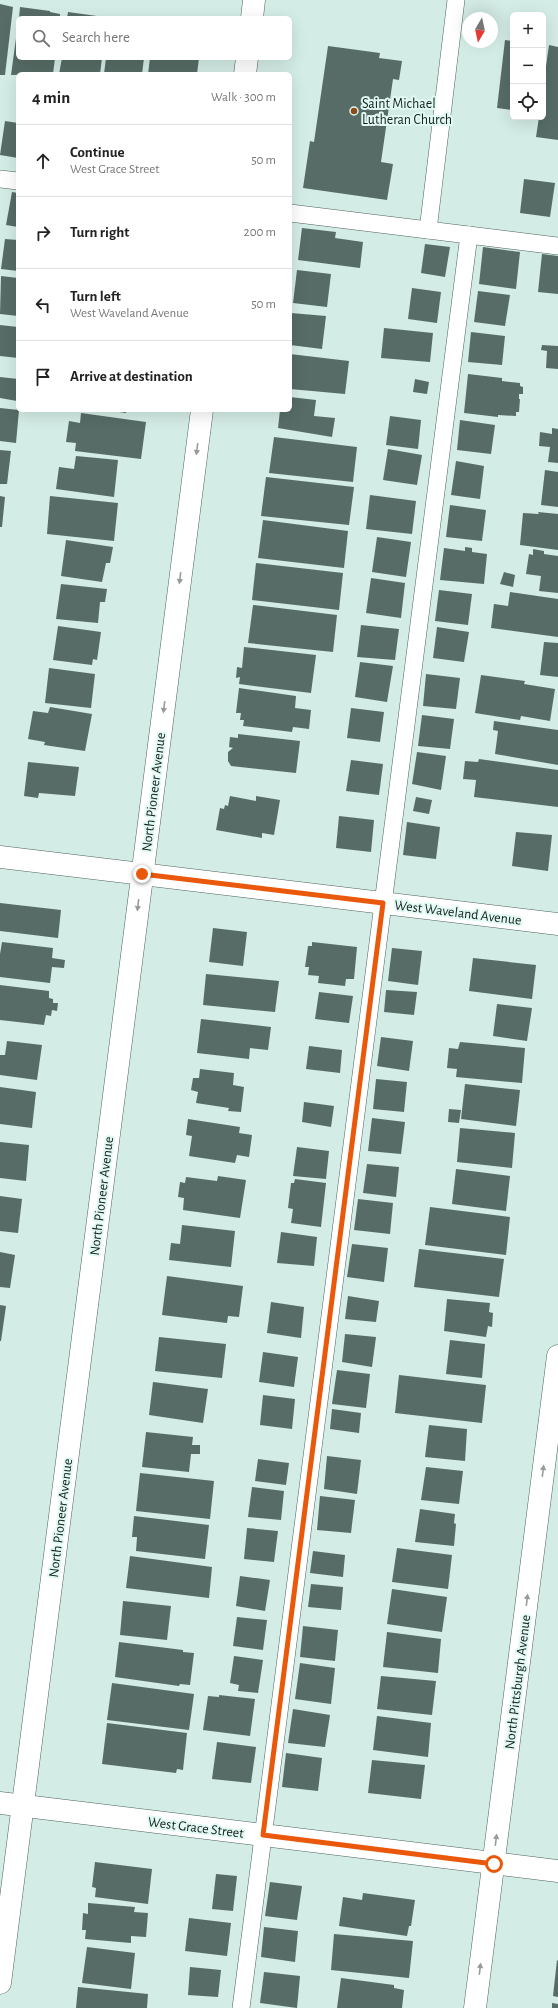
<!DOCTYPE html>
<meta charset="utf-8">
<style>
body{margin:0;font-family:"Alegreya Sans",sans-serif;background:#f6f6f6;color:#222}
.controls{position:absolute;right:12px;top:12px;display:grid;overflow:hidden;border-radius:6px;box-shadow:0 4px 16px #0002}
.controls button{width:36px;height:36px;display:grid;place-items:center;padding:0;border:0;border-bottom:1px solid #e0e0e0;background:#fff;color:#222;font:20px sans-serif}
.compass{position:absolute;left:462px;top:12px;width:36px;height:36px;border-radius:50%;background:#fff;box-shadow:0 4px 16px #0002;rotate:189deg}
.stop{position:absolute;width:12px;height:12px;margin:-9px;border:3px solid #ea580c;border-radius:50%;background:#fff}
.stop.end{background:#ea580c;border-color:#fff;box-shadow:0 1px 4px #0008}
.list{margin:0;padding:0;list-style:none}
h2{display:flex;justify-content:space-between;align-items:center;height:52px;margin:0;padding:0 16px;font-size:17px}
h2 small{font-size:13px;font-weight:400;color:#767676}
.list li{display:grid;grid-template-columns:26px 1fr auto;gap:12px;align-items:center;box-sizing:border-box;height:72px;padding:0 16px;border-top:1px solid #e0e0e0}
.list b{display:block;font-size:15px;white-space:nowrap}
.list p{margin:0;font-size:13px;white-space:nowrap;color:#767676}
.list em{font-size:13px;font-style:normal;color:#767676}
.icon{flex:none;width:22px;height:22px;fill:none;stroke:currentColor;stroke-width:2;stroke-linecap:round;stroke-linejoin:round}
.map{position:relative;flex:none;width:558px;height:2008px;overflow:hidden}
.search{position:absolute;background:#fff;box-shadow:0 4px 16px #0002;left:16px;top:16px;width:276px;height:44px;display:flex;align-items:center;gap:10px;box-sizing:border-box;padding:0 14px;border-radius:6px;color:#767676;font-size:15px}
.panel{position:absolute;background:#fff;box-shadow:0 4px 16px #0002;left:16px;top:72px;width:276px;height:340px;border-radius:6px}
.map>svg:first-child{display:block}
.building{fill:#576c66}
.lines{fill:none;stroke-linecap:round;stroke-linejoin:round}
.lane-casing{stroke:#4e635e;stroke-width:18}
.street-casing{stroke:#4e635e;stroke-width:23}
.lane{stroke:#fff;stroke-width:17}
.street{stroke:#fff;stroke-width:22}
.oneway{fill:#979b9a}
.route{stroke:#ea580c;stroke-width:5}
.poi-dot{fill:#8d4b1a;stroke:#e1f9f3;stroke-width:1.5}
.labels{text-anchor:middle;stroke-width:4;stroke-linejoin:round;paint-order:stroke}
.poi-label{font-size:14px;fill:#17201e;stroke:#e1f9f3;text-anchor:start}
.street-label{font-size:14px;fill:#17201e;stroke:#e1f9f3}
</style>
<div class="map">
<svg width="558" height="2008" viewBox="0 0 558 2008">
<rect width="100%" height="100%" fill="#d4ece6"/>
<g class="building">
<path d="M0,4L13,7L5,75H0Z"/>
<path d="M20,7L50,11V12L60,14V18H19Z"/>
<path d="M68,12L97,16V18H67Z"/>
<path d="M17,31L18,58H55L53,74L11,75Z"/>
<path d="M505,40L513,41V110L497,108Z"/>
<path d="M549,45L558,47V140L536,137L539,117H543V87Z"/>
<path d="M328,46L380,53L379,58L402,61L399,80L393,79L381,162L393,164L387,200L303,188L310,141L314,142Z"/>
<path d="M62,58H102L100,74H59Z"/>
<path d="M106,58H144L142,74H104Z"/>
<path d="M150,58H199L197,74H148Z"/>
<path d="M5,121L18,123V158L0,155Z"/>
<path d="M524,179L555,183L550,217L520,213Z"/>
<path d="M12,192L18,193V227L6,225Z"/>
<path d="M302,228L336,232L335,238L363,242L360,268L298,260Z"/>
<path d="M5,239L18,240V271L1,269Z"/>
<path d="M425,244L450,247L445,277L421,273Z"/>
<path d="M483,247L520,252L516,289L479,284Z"/>
<path d="M542,254L558,256V294L538,292Z"/>
<path d="M297,270L331,274L327,307L293,303Z"/>
<path d="M1,276L18,278V316L0,314Z"/>
<path d="M412,288L441,292L437,323L408,319Z"/>
<path d="M478,291L510,295L505,326L474,322Z"/>
<path d="M291,313L326,316L322,349L290,345Z"/>
<path d="M0,325L18,327V358L0,356Z"/>
<path d="M384,328L433,333L430,362L381,358Z"/>
<path d="M471,332L505,336L502,365L468,362Z"/>
<path d="M542,345L558,346V369L546,368L547,351L541,350Z"/>
<path d="M290,354L349,361L345,394L290,389Z"/>
<path d="M468,374L502,378V381L520,383V386L523,387V394H519V399H520L519,412H516V416L498,415V417L464,413Z"/>
<path d="M0,377L18,379L17,401L0,398Z"/>
<path d="M415,379L429,382L427,394L413,392Z"/>
<path d="M290,397L316,400L314,416L335,418L332,437L278,428L280,410H290Z"/>
<path d="M0,408L19,410L16,443L0,441Z"/>
<path d="M112,410H126V413L112,411Z"/>
<path d="M81,413L146,422L141,459L75,451L76,443L66,442L69,421L80,423Z"/>
<path d="M390,416L421,420L418,449L386,445Z"/>
<path d="M460,420L495,425L491,454L457,450Z"/>
<path d="M552,428L558,429V463L548,462L550,447L539,446L540,432L552,434Z"/>
<path d="M274,437L357,447L353,482L269,473Z"/>
<path d="M388,449L422,455L417,485L383,480Z"/>
<path d="M0,450L11,451L7,484H0Z"/>
<path d="M76,456L118,460L114,497L56,489L59,467L74,469Z"/>
<path d="M456,461L484,466L480,499L451,495Z"/>
<path d="M545,470L558,472V507L541,505Z"/>
<path d="M266,477L354,487L349,525L261,516Z"/>
<path d="M370,495L416,501L412,534L366,529Z"/>
<path d="M0,496L5,497L2,527H0Z"/>
<path d="M50,496L118,503L114,541L47,534Z"/>
<path d="M450,505L486,510L482,541L446,537Z"/>
<path d="M538,512L558,514V550L520,545L523,513L539,514Z"/>
<path d="M263,520L348,531L344,568L258,558Z"/>
<path d="M377,537L411,542L406,577L372,572Z"/>
<path d="M66,540L113,547L110,563H106L102,582L61,576Z"/>
<path d="M465,547L472,548V552L487,554L484,584L440,580L444,548L465,551Z"/>
<path d="M533,549L544,551V554L558,556V593L539,591L541,576L526,574L529,554L533,555Z"/>
<path d="M256,563L343,573L339,610L252,600Z"/>
<path d="M504,572L515,575L513,587L500,584Z"/>
<path d="M371,578L405,583L401,618L366,613Z"/>
<path d="M61,584L107,589L105,602H100L98,623L56,619Z"/>
<path d="M439,590L472,594L468,625L435,621Z"/>
<path d="M510,592L558,599V637L491,628L494,604L508,606Z"/>
<path d="M253,605L337,615L333,652L248,643Z"/>
<path d="M361,625L399,629L395,660L357,657Z"/>
<path d="M58,626L101,632L97,660L93,659L92,665L53,660Z"/>
<path d="M437,627L469,632L464,662L433,658Z"/>
<path d="M544,642L558,643V677L540,675Z"/>
<path d="M244,647L316,655L311,693L239,684L240,677L236,678L237,667L242,668Z"/>
<path d="M360,662L393,666L387,702L355,697Z"/>
<path d="M49,668L95,674L91,708L45,703Z"/>
<path d="M426,674L460,678L456,709L423,706Z"/>
<path d="M481,675L525,681L524,684L555,689L550,721L521,716L520,720L475,713Z"/>
<path d="M239,688L296,696L295,708L311,710L309,729L293,727L292,732L243,726L244,720H240L241,713H236Z"/>
<path d="M50,707L92,714L85,751L44,745L45,742L28,739L33,711L48,713Z"/>
<path d="M351,708L384,712L380,742L347,738Z"/>
<path d="M422,715L454,719L450,749L418,746Z"/>
<path d="M494,721L558,730V765L495,754L498,731L493,730Z"/>
<path d="M238,734L300,741L296,773L231,766L228,761V752L233,748L229,747L230,737L238,738Z"/>
<path d="M417,752L446,756L441,790L412,784Z"/>
<path d="M479,759L558,770V807L474,797L476,780L463,779L465,761L478,762Z"/>
<path d="M351,760L383,764L379,795L346,791Z"/>
<path d="M28,762L79,767L75,796L39,793L38,798L24,796Z"/>
<path d="M230,796L256,801V796L280,800L274,835L262,833V838L216,830L220,808L224,809L225,805L228,806Z"/>
<path d="M416,797L432,800L429,814L413,811Z"/>
<path d="M339,816L374,820L371,852L336,848Z"/>
<path d="M407,822L440,827L436,859L403,855Z"/>
<path d="M516,832L552,835L548,871L512,866Z"/>
<path d="M0,903L61,910L58,938L0,931Z"/>
<path d="M213,928L247,932L243,966L209,962Z"/>
<path d="M2,942L53,948L52,958L65,960L64,968L52,967L50,983L0,977V954Z"/>
<path d="M312,942L357,947L354,979H346L345,986L318,983L319,976L308,975L309,967H305L308,946H312Z"/>
<path d="M392,948L422,951L418,985L388,981Z"/>
<path d="M473,958L536,965L532,999L469,991Z"/>
<path d="M206,974L279,981L275,1012L203,1005Z"/>
<path d="M0,985L49,991V998L53,999V1003H58L57,1011L52,1010L51,1016L46,1015L44,1025L0,1020Z"/>
<path d="M386,990L417,992L414,1015L384,1012Z"/>
<path d="M319,992L353,996L349,1023L315,1019Z"/>
<path d="M497,1004L532,1008L527,1041L493,1036Z"/>
<path d="M201,1019L271,1027L268,1050L250,1048L249,1059L197,1053Z"/>
<path d="M381,1037L413,1041L409,1071L377,1066Z"/>
<path d="M7,1041L42,1045L37,1080L0,1075V1055H5Z"/>
<path d="M460,1042L525,1048L522,1083L456,1077L457,1069L447,1068L449,1048L458,1049Z"/>
<path d="M309,1046L342,1050L340,1073L306,1069Z"/>
<path d="M200,1069L234,1073L233,1085L244,1087L241,1112L228,1111L229,1108L196,1103L198,1092L191,1090L193,1078H199Z"/>
<path d="M376,1079L407,1082L404,1112L373,1109Z"/>
<path d="M465,1084L520,1090L516,1126L461,1119Z"/>
<path d="M0,1087L36,1092L32,1128L0,1124Z"/>
<path d="M304,1102L334,1106L331,1127L302,1122Z"/>
<path d="M449,1109L461,1110L459,1123L448,1122Z"/>
<path d="M372,1118L405,1122L401,1154L368,1151Z"/>
<path d="M188,1119L240,1127L239,1133L252,1135L249,1157L237,1155L235,1163L189,1156L192,1136L186,1135Z"/>
<path d="M460,1128L515,1133L512,1168L457,1162Z"/>
<path d="M0,1142L29,1145L26,1181L0,1178Z"/>
<path d="M297,1147L329,1151L326,1179L293,1176Z"/>
<path d="M367,1164L399,1167L396,1197L363,1193Z"/>
<path d="M456,1169L510,1176L506,1211L452,1204Z"/>
<path d="M218,1176L246,1180L240,1218L183,1210L184,1198L178,1197L180,1182L185,1183L186,1177L217,1181Z"/>
<path d="M295,1179L326,1183L321,1227L291,1223L293,1209L288,1208L291,1183H294Z"/>
<path d="M0,1196L22,1199L18,1233L0,1231Z"/>
<path d="M358,1199L393,1203L390,1234L354,1230Z"/>
<path d="M430,1207L510,1217L506,1255L425,1245Z"/>
<path d="M182,1225L235,1231L231,1267L169,1260L171,1243L180,1244Z"/>
<path d="M281,1232L317,1237L314,1266L277,1263Z"/>
<path d="M352,1244L388,1248L384,1282L347,1277Z"/>
<path d="M419,1249L504,1259L499,1297L414,1287Z"/>
<path d="M0,1252L15,1255L10,1288L0,1287Z"/>
<path d="M167,1276L243,1286L239,1317L228,1316L227,1323L162,1315Z"/>
<path d="M348,1296L379,1301L376,1322L345,1319Z"/>
<path d="M447,1299L490,1303L489,1312L493,1313L492,1327L488,1326L486,1337L444,1331Z"/>
<path d="M271,1302L304,1307L301,1338L267,1333Z"/>
<path d="M0,1305L6,1306L1,1341H0Z"/>
<path d="M345,1334L376,1337L372,1367L342,1362Z"/>
<path d="M159,1337L226,1344L222,1378L155,1371Z"/>
<path d="M450,1340L485,1344L482,1378L446,1374Z"/>
<path d="M263,1352L298,1357L294,1387L259,1382Z"/>
<path d="M337,1370L370,1374L366,1408L332,1404Z"/>
<path d="M399,1375L486,1385L482,1423L395,1413Z"/>
<path d="M153,1382L208,1389L203,1423L149,1415Z"/>
<path d="M263,1395L295,1399L292,1429L260,1425Z"/>
<path d="M332,1409L361,1413L359,1433L330,1429Z"/>
<path d="M429,1425L467,1429L465,1461L425,1457Z"/>
<path d="M146,1432L193,1437L192,1445H200V1454H191L189,1472L142,1467Z"/>
<path d="M327,1456L361,1460L357,1494L324,1489Z"/>
<path d="M258,1459L289,1463L286,1485L255,1481Z"/>
<path d="M426,1467L463,1471L459,1504L421,1500Z"/>
<path d="M140,1473L214,1481L210,1519L136,1511Z"/>
<path d="M252,1487L284,1491L281,1520L248,1517Z"/>
<path d="M320,1496L355,1500L351,1533L317,1530Z"/>
<path d="M420,1509L455,1514L454,1523L456,1524L454,1546L415,1542Z"/>
<path d="M134,1516L209,1525L205,1559L136,1551L137,1537H132Z"/>
<path d="M247,1528L278,1531L274,1562L244,1559Z"/>
<path d="M397,1548L452,1555L448,1589L392,1582Z"/>
<path d="M313,1551L345,1555L343,1577L310,1573Z"/>
<path d="M130,1556L212,1567L209,1598L126,1588Z"/>
<path d="M240,1576L270,1580L265,1611L236,1606Z"/>
<path d="M311,1584L343,1587L341,1610L308,1607Z"/>
<path d="M392,1589L447,1597L442,1632L387,1624Z"/>
<path d="M123,1601L171,1606L167,1640L120,1635Z"/>
<path d="M237,1617L267,1620L263,1650L233,1646Z"/>
<path d="M303,1626L338,1630L335,1661L300,1657Z"/>
<path d="M387,1632L441,1639L438,1673L383,1667Z"/>
<path d="M119,1642L183,1650V1652L194,1653L190,1685L180,1684L179,1686L115,1677Z"/>
<path d="M234,1656L263,1660L258,1693L238,1691L239,1685L230,1683Z"/>
<path d="M300,1663L335,1668L331,1704L295,1699Z"/>
<path d="M381,1676L436,1681L432,1715L377,1709Z"/>
<path d="M112,1683L194,1694L189,1730L107,1720Z"/>
<path d="M219,1695L255,1699L250,1736L203,1730L208,1696L219,1697Z"/>
<path d="M293,1709L330,1715L325,1747L288,1743Z"/>
<path d="M377,1716L431,1723L428,1757L373,1750Z"/>
<path d="M107,1723L187,1733L183,1770L177,1769L176,1773L102,1764Z"/>
<path d="M217,1742L256,1747L251,1783L212,1779Z"/>
<path d="M286,1753L322,1758L318,1791L282,1787Z"/>
<path d="M372,1760L425,1765L421,1799L368,1793Z"/>
<path d="M95,1862L152,1869L148,1904L95,1897L96,1888L92,1887Z"/>
<path d="M216,1874L237,1876L233,1911L212,1909Z"/>
<path d="M270,1882L302,1886L297,1920L265,1916Z"/>
<path d="M363,1893L415,1900L411,1926H409L407,1936L339,1926L343,1897L362,1900Z"/>
<path d="M88,1903L135,1907L134,1912L148,1913L146,1937L131,1936V1943L85,1939L86,1930H82L83,1913L88,1914Z"/>
<path d="M189,1918L231,1923L227,1956L185,1951Z"/>
<path d="M264,1927L298,1931L295,1962L261,1957Z"/>
<path d="M334,1934L413,1941L409,1978L331,1970Z"/>
<path d="M87,1947L135,1953L131,1989L82,1983Z"/>
<path d="M557,1960L558,1961V1997L553,1996Z"/>
<path d="M190,1967L221,1970L218,1997L188,1995Z"/>
<path d="M264,1972L300,1976L297,2008L260,2003Z"/>
<path d="M341,1978L394,1985V1988L404,1990L402,2008H337Z"/>
<path d="M78,1987L148,1994L147,2008H76Z"/>
<path d="M552,2003L558,2004V2008H552Z"/>
</g>
<g class="lines">
<defs>
<g id="lane">
<path d="M0,179L18,181"/>
<path d="M290,213L558,246"/>
<path d="M428,230L456,0"/>
<path d="M241,2008L469,235"/>
</g>
<g id="street">
<path d="M252,18L254,0"/>
<path d="M245,74L247,58"/>
<path d="M0,857L558,924"/>
<path d="M0,1803L558,1871"/>
<path d="M0,1983L202,410"/>
<path d="M475,2008L558,1356"/>
</g>
</defs>
<use href="#lane" class="lane-casing"/>
<use href="#street" class="street-casing"/>
<use href="#lane" class="lane"/>
<use href="#street" class="street"/>
</g>
<defs><path id="oneway-solid" d="M-6-.8H1V-3.2L6.5 0L1 3.2V.8H-6Z"/></defs>
<g class="oneway">
<use href="#oneway-solid" transform="translate(197 449) rotate(97)"/>
<use href="#oneway-solid" transform="translate(180 578) rotate(97)"/>
<use href="#oneway-solid" transform="translate(164 707) rotate(97)"/>
<use href="#oneway-solid" transform="translate(138 905) rotate(97)"/>
<use href="#oneway-solid" transform="translate(543 1471) rotate(-83)"/>
<use href="#oneway-solid" transform="translate(527 1600) rotate(-83)"/>
<use href="#oneway-solid" transform="translate(496 1840) rotate(-83)"/>
<use href="#oneway-solid" transform="translate(480 1969) rotate(-83)"/>
</g>
<g class="lines">
<path class="route" d="M142,874L383,903L263,1835L494,1864"/>
</g>
<circle class="poi-dot" cx="354" cy="111" r="4"/>
<g class="labels">
<g class="poi-label">
<text x="362" y="108">Saint Michael<tspan x="362" dy="16">Lutheran Church</tspan></text>
</g>
<g class="street-label">
<text transform="translate(153 792) rotate(-83)" y="5">North Pioneer Avenue</text>
<text transform="translate(458 912) rotate(7)" y="5">West Waveland Avenue</text>
<text transform="translate(101 1196) rotate(-83)" y="5">North Pioneer Avenue</text>
<text transform="translate(60 1518) rotate(-83)" y="5">North Pioneer Avenue</text>
<text transform="translate(517 1682) rotate(-83)" y="5">North Pittsburgh Avenue</text>
<text transform="translate(196 1827) rotate(7)" y="5">West Grace Street</text>
</g>
</g>
</svg>
<div class="controls">
<button>+</button>
<button>−</button>
<button><svg class="icon" aria-label="locate" viewBox="0 0 24 24"><circle cx="12" cy="12" r="6"/><path d="M12 2v4M12 18v4M2 12h4M18 12h4"/></svg></button>
</div>
<svg class="compass" viewBox="-18 -18 36 36"><path d="M0-13l5 13h-10z" fill="#e53935"/><path d="M0 13l5-13h-10z" fill="#767676"/></svg>
<div class="stop" style="left:494px;top:1864px"></div>
<div class="stop end" style="left:142px;top:874px"></div>
<div class="search"><svg class="icon" aria-label="search" viewBox="0 0 24 24"><circle cx="10" cy="10" r="6"/><path d="M15 15l6 6"/></svg>Search here</div>
<section class="panel">
<h2>4 min<small>Walk · 300 m</small></h2>
<ul class="list">
<li><svg class="icon" aria-label="ahead" viewBox="0 0 24 24"><path d="M12 20V5M6 11l6-6 6 6"/></svg><div><b>Continue</b><p>West Grace Street</p></div><em>50 m</em></li>
<li><svg class="icon" aria-label="right" viewBox="0 0 24 24"><path d="M7 20v-9h11M14 6l5 5-5 5"/></svg><div><b>Turn right</b></div><em>200 m</em></li>
<li><svg class="icon" aria-label="left" viewBox="0 0 24 24"><path d="M17 20v-9H6M10 6l-5 5 5 5"/></svg><div><b>Turn left</b><p>West Waveland Avenue</p></div><em>50 m</em></li>
<li><svg class="icon" aria-label="arrive" viewBox="0 0 24 24"><path d="M6 21V4h12l-3 4 3 4H6"/></svg><div><b>Arrive at destination</b></div></li>
</ul>
</section>
</div>
